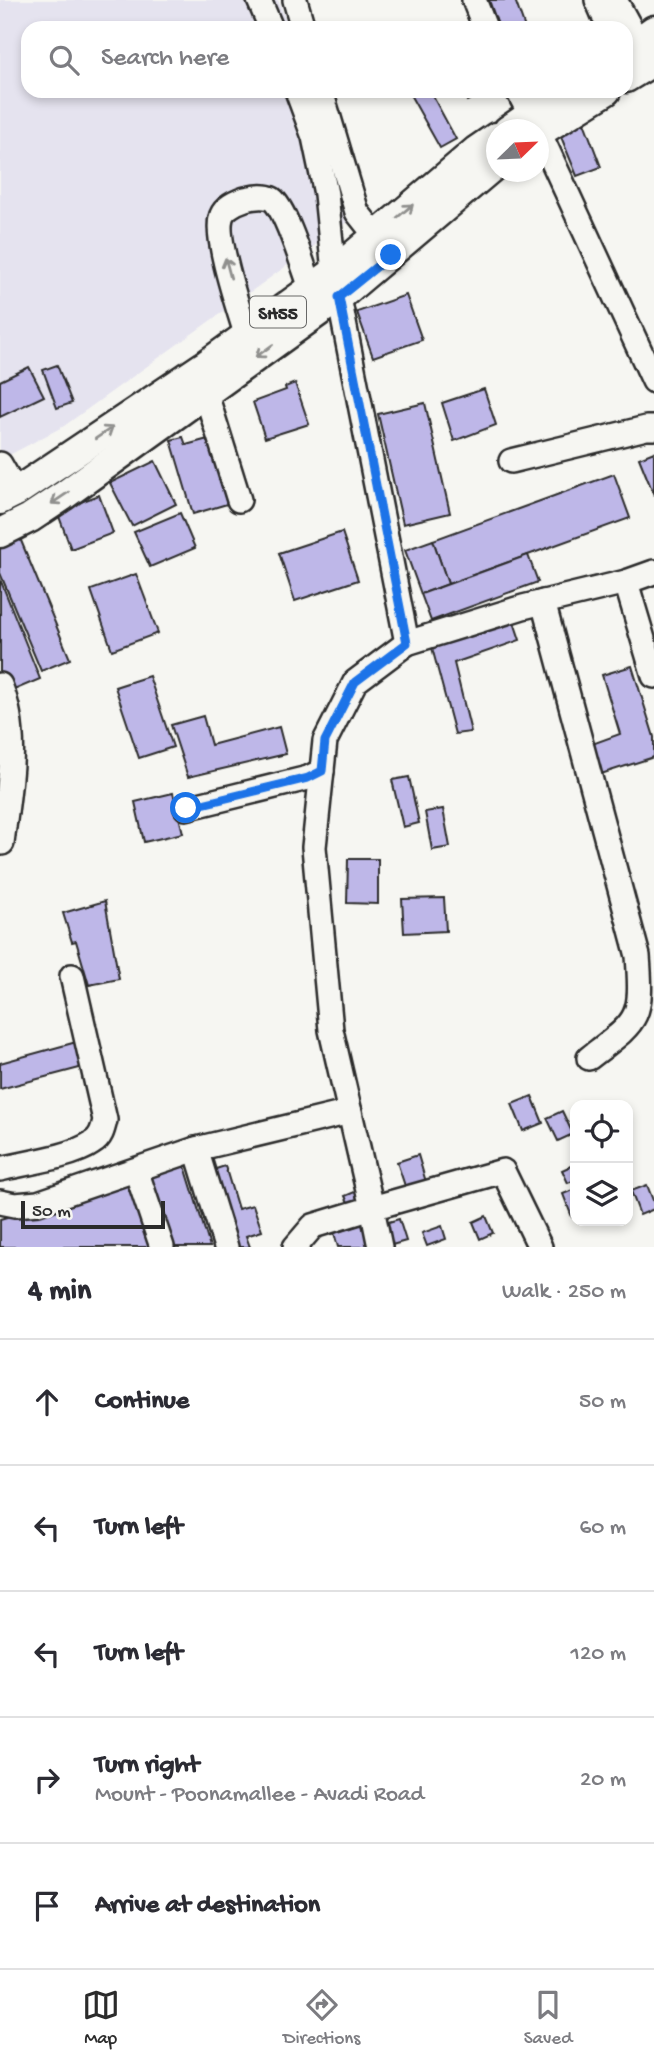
<!DOCTYPE html>
<meta charset="utf-8">
<style>
body{margin:0;font-family:"Gochi Hand",sans-serif;background:#f2f2f3;color:#2b2b33}
.controls{position:absolute;right:21px;bottom:21px;display:grid;overflow:hidden;border-radius:14px;box-shadow:0 4px 10px #0003}
.controls button{width:63px;height:63px;display:grid;place-items:center;padding:0;border:0;border-bottom:2px solid #e1e1e2;background:#fff;color:#2b2b33;font:35px sans-serif}
.compass{position:absolute;left:486px;top:119px;width:63px;height:63px;border-radius:50%;background:#fff;box-shadow:0 4px 10px #0003;rotate:67deg}
.scale{position:absolute;left:21px;bottom:18px;width:144px;box-sizing:border-box;padding-left:7px;border:4px solid #2b2b2b;border-top:0;font-size:19px;line-height:24px;white-space:nowrap;color:#2b2b2b;-webkit-text-stroke:5px #f6f6f2;paint-order:stroke}
.stop{position:absolute;width:21px;height:21px;margin:-16px;border:5px solid #1a73e8;border-radius:50%;background:#fff}
.stop.end{background:#1a73e8;border-color:#fff;box-shadow:0 2px 7px #0008}
.list{margin:0;padding:0;list-style:none}
h2{display:flex;justify-content:space-between;align-items:center;height:91px;margin:0;padding:0 28px;font-size:30px}
h2 small{font-size:23px;font-weight:400;color:#7c7c81}
.list li{display:grid;grid-template-columns:46px 1fr auto;gap:21px;align-items:center;box-sizing:border-box;height:126px;padding:0 28px;border-top:2px solid #e1e1e2}
.list b{display:block;font-size:26px;white-space:nowrap}
.list p{margin:0;font-size:23px;white-space:nowrap;color:#7c7c81}
.list em{font-size:23px;font-style:normal;color:#7c7c81}
.icon{flex:none;width:38px;height:38px;fill:none;stroke:currentColor;stroke-width:2;stroke-linecap:round;stroke-linejoin:round}
.map{position:relative;flex:none;width:654px;height:1247px;overflow:hidden}
.search{position:absolute;background:#fff;box-shadow:0 4px 10px #0003;left:21px;right:21px;top:21px;height:77px;display:flex;align-items:center;gap:18px;box-sizing:border-box;padding:0 24px;border-radius:21px;color:#7c7c81;font-size:26px}
.sheet{height:721px;background:#fff}
nav{display:flex;justify-content:space-around;align-items:center;box-sizing:border-box;height:98px;border-top:2px solid #e1e1e2;background:#fff;font-size:19px;color:#7c7c81}
nav a{display:grid;justify-items:center;gap:4px}
nav .on{color:#2b2b2b}
.map>svg:first-child{display:block}
.built{fill:#e5e3ef}
.building{fill:#beb7e8;stroke:#2b2b2b;stroke-width:2}
.lines{fill:none;stroke-linecap:round;stroke-linejoin:round}
.minor-casing{stroke:#2b2b2b;stroke-width:28}
.major-casing{stroke:#2b2b2b;stroke-width:33}
.minor{stroke:#f6f6f2;stroke-width:23}
.major{stroke:#f6f6f2;stroke-width:28}
.oneway{stroke:#90908e}
.route{stroke:#1a73e8;stroke-width:9}
.labels{text-anchor:middle;stroke-width:5;stroke-linejoin:round;paint-order:stroke}
.shield{fill:#f6f6f2;stroke:#686867;stroke-width:2}
.shield-label{font-size:19px;font-weight:bold;fill:#2b2b2b}
</style>
<div class="map">
<svg width="654" height="1247" viewBox="0 0 654 1247">
<rect width="100%" height="100%" fill="#f6f6f2"/>
<filter id="ink" filterUnits="userSpaceOnUse"><feTurbulence type="fractalNoise" baseFrequency=".0143" numOctaves="2"/><feDisplacementMap in="SourceGraphic" scale="14" xChannelSelector="R" yChannelSelector="G"/><feConvolveMatrix kernelMatrix="1 2 1 2 8 2 1 2 1" color-interpolation-filters="sRGB"/></filter>
<g filter="url(#ink)">
<path class="built" d="M0,0H278L289,28H28V91H313L360,213L64,426L0,460Z"/>
<g class="building">
<path d="M489,0H515L525,28H499Z"/>
<path d="M408,91H430L456,139L440,148Z"/>
<path d="M462,91H488L467,101Z"/>
<path d="M582,117L601,167L577,176L557,127Z"/>
<path d="M406,295L422,340L373,357L357,312Z"/>
<path d="M57,365L72,403L57,408L43,370Z"/>
<path d="M29,367L44,396L0,417V381Z"/>
<path d="M295,383L309,424L265,438L253,402L286,390L285,387Z"/>
<path d="M484,389L496,425L454,441L442,403Z"/>
<path d="M425,403L450,513L403,524L378,414Z"/>
<path d="M183,437L186,445L208,439L227,504L193,514L171,440Z"/>
<path d="M654,452V495L639,458Z"/>
<path d="M155,461L176,504L132,526L110,483Z"/>
<path d="M614,474L630,518L448,584L433,540Z"/>
<path d="M99,495L113,533L71,549L57,511Z"/>
<path d="M180,513L195,548L150,567L134,532Z"/>
<path d="M17,531L70,659L41,671L0,573V538Z"/>
<path d="M342,532L358,580L295,601L279,553Z"/>
<path d="M433,540L448,584L421,594L405,550Z"/>
<path d="M528,555L538,582L431,621L421,594Z"/>
<path d="M136,574L158,633L112,650L91,590Z"/>
<path d="M0,579L40,679L7,693L0,675Z"/>
<path d="M512,616L520,640L454,663L471,732L455,734L431,644Z"/>
<path d="M632,666L654,737V757L601,774L592,744L620,734L602,675Z"/>
<path d="M149,676L173,747L139,758L115,687Z"/>
<path d="M203,716L211,745L279,727L286,754L188,777L171,725Z"/>
<path d="M409,777L419,823L403,827L392,780Z"/>
<path d="M173,793L183,833L144,842L135,802Z"/>
<path d="M443,809L450,847L432,850L425,812Z"/>
<path d="M348,859H378V904L347,903Z"/>
<path d="M444,898L446,931L404,933L402,899Z"/>
<path d="M105,901L119,979L89,985L76,941L72,942L63,913Z"/>
<path d="M80,1041L87,1066L0,1089V1063Z"/>
<path d="M532,1096L543,1123L523,1131L512,1104Z"/>
<path d="M562,1111L573,1134L558,1141L547,1118Z"/>
<path d="M418,1155L426,1182L406,1189L397,1162Z"/>
<path d="M184,1163L210,1247H173L150,1173Z"/>
<path d="M575,1164V1180L568,1183L562,1170Z"/>
<path d="M225,1166L238,1209L253,1205L262,1231L246,1236L250,1247H235L210,1171Z"/>
<path d="M134,1180L154,1247H0V1219Z"/>
<path d="M647,1185L654,1203V1209L640,1215L631,1191Z"/>
<path d="M575,1189V1216L572,1217L563,1194Z"/>
<path d="M357,1191L364,1205L352,1211L345,1196Z"/>
<path d="M486,1216L493,1233L480,1239L473,1222Z"/>
<path d="M399,1219L406,1241L392,1245L385,1223Z"/>
<path d="M362,1224L369,1247H338L334,1233Z"/>
<path d="M442,1226L446,1239L427,1246L422,1233Z"/>
</g>
<g class="lines">
<defs>
<g id="minor">
<path d="M259,0L271,28"/>
<path d="M295,0L303,28"/>
<path d="M474,0L485,28"/>
<path d="M597,0L609,28"/>
<path d="M615,0L638,42"/>
<path d="M297,91L314,137L326,194L334,272L407,643"/>
<path d="M321,91L357,212L376,236"/>
<path d="M518,91L530,114"/>
<path d="M539,132L654,381"/>
<path d="M246,334C239,310 215,240 221,218C223,208 236,202 245,199C253,197 264,195 272,199C286,209 304,269 311,288"/>
<path d="M206,394L239,500"/>
<path d="M511,461L646,428H654"/>
<path d="M0,464L16,492"/>
<path d="M654,572L626,582L654,676"/>
<path d="M543,602L638,956C643,1021 638,1020 589,1058"/>
<path d="M0,685C21,736 8,791 2,843"/>
<path d="M186,808L308,778L322,771"/>
<path d="M196,1149L226,1247"/>
<path d="M0,1169C25,1163 72,1157 92,1143C101,1138 103,1129 105,1120L72,976"/>
<path d="M136,1170L162,1247"/>
<path d="M0,1202L15,1205L38,1203L196,1149L350,1112"/>
<path d="M295,1247L313,1226L372,1208L331,1030L314,847L325,741L355,682L407,643L523,607L626,582"/>
<path d="M380,1247L372,1208L503,1171L540,1247"/>
</g>
<g id="major">
<path d="M626,50L654,30"/>
<path d="M626,78L654,61"/>
<path d="M508,130L565,91"/>
<path d="M538,133L606,91"/>
<path d="M0,500L16,492L204,366L334,272L477,150L496,137"/>
<path d="M0,533L30,518L63,496L339,297L496,164"/>
</g>
</defs>
<use href="#minor" class="minor-casing"/>
<use href="#major" class="major-casing"/>
<use href="#minor" class="minor"/>
<use href="#major" class="major"/>
</g>
<defs><path id="oneway-shaft" d="M-6 0H5M1.5-3L5.5 0L1.5 3" fill="none" stroke-width="1.6" stroke-linecap="round" stroke-linejoin="round" transform="scale(1.75)"/></defs>
<g class="oneway">
<use href="#oneway-shaft" transform="translate(405 211) rotate(-40)"/>
<use href="#oneway-shaft" transform="translate(228 268) rotate(-105)"/>
<use href="#oneway-shaft" transform="translate(264 351) rotate(144)"/>
<use href="#oneway-shaft" transform="translate(104 433) rotate(-34)"/>
<use href="#oneway-shaft" transform="translate(60 498) rotate(146)"/>
</g>
</g>
<g class="lines" filter="url(#ink)">
<path class="route" d="M186,808L308,778L322,771L325,741L355,682L407,643L339,297L391,255"/>
</g>
<g class="labels">
<rect class="shield" x="250" y="296.5" width="56" height="31" rx="5"/>
<g class="shield-label">
<text x="278" y="319">SH55</text>
</g>
</g>
</svg>
<div class="controls">
<button><svg class="icon" aria-label="locate" viewBox="0 0 24 24"><circle cx="12" cy="12" r="6"/><path d="M12 2v4M12 18v4M2 12h4M18 12h4"/></svg></button>
<button><svg class="icon" aria-label="layers" viewBox="0 0 24 24"><path d="M12 4l9 5-9 5-9-5zM3 14l9 5 9-5"/></svg></button>
</div>
<svg class="compass" viewBox="-18 -18 36 36"><path d="M0-13l5 13h-10z" fill="#e53935"/><path d="M0 13l5-13h-10z" fill="#7c7c81"/></svg>
<div class="scale">50 m</div>
<div class="stop" style="left:186px;top:808px"></div>
<div class="stop end" style="left:391px;top:255px"></div>
<div class="search"><svg class="icon" aria-label="search" viewBox="0 0 24 24"><circle cx="10" cy="10" r="6"/><path d="M15 15l6 6"/></svg>Search here</div>
</div>
<section class="sheet">
<h2>4 min<small>Walk · 250 m</small></h2>
<ul class="list">
<li><svg class="icon" aria-label="ahead" viewBox="0 0 24 24"><path d="M12 20V5M6 11l6-6 6 6"/></svg><div><b>Continue</b></div><em>50 m</em></li>
<li><svg class="icon" aria-label="left" viewBox="0 0 24 24"><path d="M17 20v-9H6M10 6l-5 5 5 5"/></svg><div><b>Turn left</b></div><em>60 m</em></li>
<li><svg class="icon" aria-label="left" viewBox="0 0 24 24"><path d="M17 20v-9H6M10 6l-5 5 5 5"/></svg><div><b>Turn left</b></div><em>120 m</em></li>
<li><svg class="icon" aria-label="right" viewBox="0 0 24 24"><path d="M7 20v-9h11M14 6l5 5-5 5"/></svg><div><b>Turn right</b><p>Mount - Poonamallee - Avadi Road</p></div><em>20 m</em></li>
<li><svg class="icon" aria-label="arrive" viewBox="0 0 24 24"><path d="M6 21V4h12l-3 4 3 4H6"/></svg><div><b>Arrive at destination</b></div></li>
</ul>
</section>
<nav>
<a class="on"><svg class="icon" aria-label="map" viewBox="0 0 24 24"><path d="M3 6l6-2 6 2 6-2v14l-6 2-6-2-6 2zM9 4v14M15 6v14"/></svg>Map</a>
<a><svg class="icon" aria-label="directions" viewBox="0 0 24 24"><path d="M12 3l9 9-9 9-9-9zM9 14v-3h6M13 9l2 2-2 2"/></svg>Directions</a>
<a><svg class="icon" aria-label="saved" viewBox="0 0 24 24"><path d="M7 4h10v16l-5-4-5 4z"/></svg>Saved</a>
</nav>
